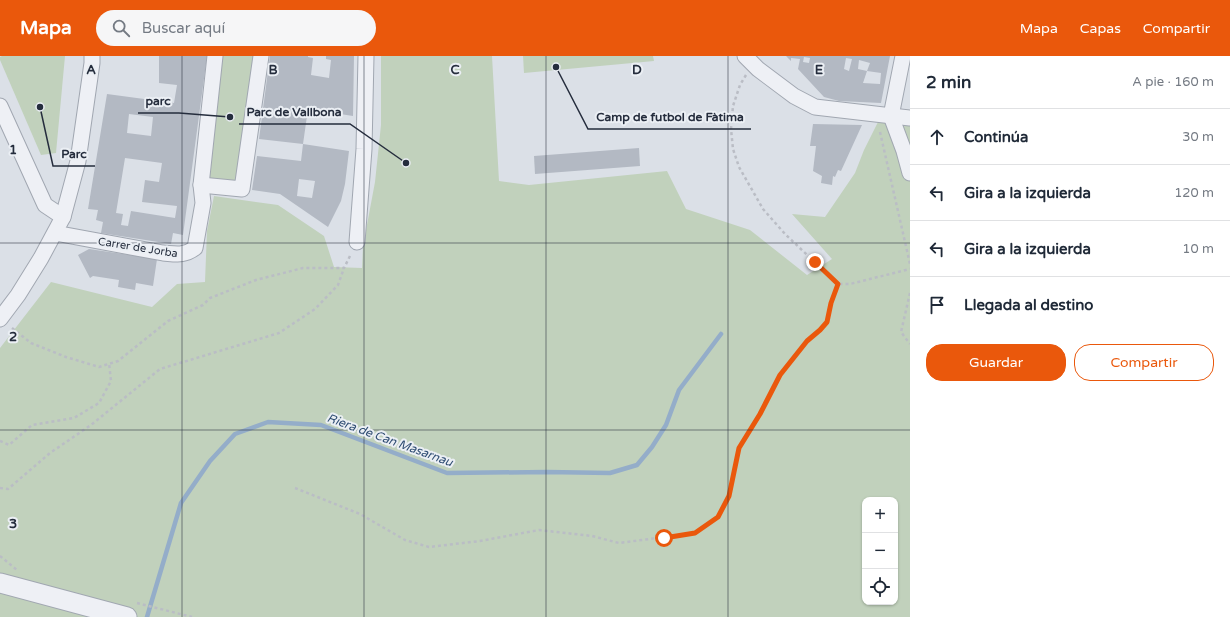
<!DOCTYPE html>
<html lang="es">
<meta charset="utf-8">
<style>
body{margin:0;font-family:"Varela Round",sans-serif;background:#f6f6f7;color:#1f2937}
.controls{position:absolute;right:12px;bottom:12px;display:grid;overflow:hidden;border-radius:8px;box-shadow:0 1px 3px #0004}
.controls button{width:36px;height:36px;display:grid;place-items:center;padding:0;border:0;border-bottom:1px solid #e0e1e3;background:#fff;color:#1f2937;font:20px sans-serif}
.stop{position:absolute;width:12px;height:12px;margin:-9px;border:3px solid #ea580c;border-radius:50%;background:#fff}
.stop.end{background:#ea580c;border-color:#fff;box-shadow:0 1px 4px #0008}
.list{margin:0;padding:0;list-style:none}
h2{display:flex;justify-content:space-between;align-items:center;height:52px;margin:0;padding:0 16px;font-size:17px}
h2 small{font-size:13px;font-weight:400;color:#747a83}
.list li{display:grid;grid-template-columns:26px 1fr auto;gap:12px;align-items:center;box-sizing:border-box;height:56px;padding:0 16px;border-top:1px solid #e0e1e3}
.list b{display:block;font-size:15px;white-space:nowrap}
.list em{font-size:13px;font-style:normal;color:#747a83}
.actions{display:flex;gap:8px;padding:12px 16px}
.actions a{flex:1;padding:9px 0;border:1px solid #ea580c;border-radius:16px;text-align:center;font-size:14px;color:#ea580c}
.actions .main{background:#ea580c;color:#fff}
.icon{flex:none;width:22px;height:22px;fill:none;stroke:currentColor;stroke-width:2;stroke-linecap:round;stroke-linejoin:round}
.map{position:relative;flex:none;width:910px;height:561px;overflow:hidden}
header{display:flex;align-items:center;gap:24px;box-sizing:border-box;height:56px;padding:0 20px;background:#ea580c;color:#fff}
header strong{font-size:19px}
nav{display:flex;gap:22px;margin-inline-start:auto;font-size:14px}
.search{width:280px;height:36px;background:#f6f6f7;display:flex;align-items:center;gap:10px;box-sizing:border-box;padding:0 14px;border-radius:22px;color:#747a83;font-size:15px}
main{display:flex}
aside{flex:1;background:#fff}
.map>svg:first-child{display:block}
.green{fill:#c1d1bc;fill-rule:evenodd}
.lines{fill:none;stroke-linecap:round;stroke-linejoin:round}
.stream{stroke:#94adc9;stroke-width:4.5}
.building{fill:#b3b9c3;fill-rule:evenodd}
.minor-casing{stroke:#a1a7b1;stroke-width:17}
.tertiary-casing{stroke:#a1a7b1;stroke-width:21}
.path{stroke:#babdc5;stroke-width:2.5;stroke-dasharray:3 3;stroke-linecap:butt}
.minor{stroke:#eef0f5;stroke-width:15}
.tertiary{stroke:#eef0f5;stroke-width:19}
.route{stroke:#ea580c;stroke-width:5}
.grid{fill:none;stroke:#252d3d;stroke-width:1;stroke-opacity:0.55}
.labels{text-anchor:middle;stroke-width:4;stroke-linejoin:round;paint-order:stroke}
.street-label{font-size:11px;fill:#252d3d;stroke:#ebeff4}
.water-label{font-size:12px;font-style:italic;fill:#2e4c72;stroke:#ebeff4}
.grid-label{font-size:13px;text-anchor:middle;font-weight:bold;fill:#252d3d;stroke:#ebeff4;stroke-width:4;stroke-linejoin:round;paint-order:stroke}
.leader{fill:none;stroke:#252d3d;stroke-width:1.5}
.callout-dot{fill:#252d3d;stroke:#ebeff4;stroke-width:1.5}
.callout-label{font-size:12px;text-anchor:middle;font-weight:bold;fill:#252d3d;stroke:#ebeff4;stroke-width:4;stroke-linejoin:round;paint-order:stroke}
</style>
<header>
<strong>Mapa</strong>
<div class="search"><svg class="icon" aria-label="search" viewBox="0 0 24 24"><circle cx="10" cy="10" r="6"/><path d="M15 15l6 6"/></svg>Buscar aquí</div>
<nav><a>Mapa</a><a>Capas</a><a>Compartir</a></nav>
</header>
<main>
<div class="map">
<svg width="910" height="561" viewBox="0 0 910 561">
<rect width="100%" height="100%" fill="#dbe0e7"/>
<g class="green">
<path d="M2,0H65L56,97L41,99L0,4V1Z"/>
<path d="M223,0H253L237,126L207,122Z"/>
<path d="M381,0H492L499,125L529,129L667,115L686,153L750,174L807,219L832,203L792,158L825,161L855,117L864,94L878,66L910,70V561H0V292L51,226L152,251L177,228L205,226L207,175L214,140L278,149L324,180L334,211L362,212L363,190L375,126L381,69ZM865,444H895V546H865Z"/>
<path d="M523,0H653L654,5L524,17Z"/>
</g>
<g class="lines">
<path class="stream" d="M147,561L181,447L210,405L235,378L268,366L321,369L447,417L547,416L610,417L637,409L652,391L666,369L679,334L721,278"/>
</g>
<g class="building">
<path d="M159,0H207L183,179L173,177L171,188L101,177L103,166L96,164L98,154L88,153L107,38L174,47L177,29L159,27ZM129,58L153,61L151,80L127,77ZM125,102L162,107L159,126L145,124L142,146L177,150L175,162L131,155L128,170L121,169L123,158L116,157Z"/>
<path d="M270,0H308V1L313,2L311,19L329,22L331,4L326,3V0H354L353,60L308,53L303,88L259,83Z"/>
<path d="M786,0H890L881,47L839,45L824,41L798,13L800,3L791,2V5ZM804,1L810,2L809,7L803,6ZM846,2L852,3L849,15L844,13ZM859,4L870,7L867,15L881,17L880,28L863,27L867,15L858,13Z"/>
<path d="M813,68L862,69L841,115L838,114L835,121L833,120L832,129L821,127L822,120L813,115L816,90H810Z"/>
<path d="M303,88L349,95L345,128L341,145L328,171L280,138L252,134L257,100L301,105ZM299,123L315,125L312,142L297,140Z"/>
<path d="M639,92L640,110L535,118L534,100Z"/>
<path d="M89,193L157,203L153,230L136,227L135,234L118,231L119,224L93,220L90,222L78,199Z"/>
</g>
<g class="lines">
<defs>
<g id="minor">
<path d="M745,0L758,13L794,40L815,51L910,62"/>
<path d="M903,0L891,60L904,95L910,117"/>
<path d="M0,50L45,149L63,161"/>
<path d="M201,129L242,133L261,0"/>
<path d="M55,177L163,197C177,198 184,200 195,192L203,147L201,129L215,0"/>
<path d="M357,186L364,93L366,0"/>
<path d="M0,263L18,239L41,202L63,161L78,105L92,7V0"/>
</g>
<path id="tertiary" d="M0,527L127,561"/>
</defs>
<use href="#minor" class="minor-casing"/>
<use href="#tertiary" class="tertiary-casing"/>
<g class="path">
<path d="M746,19L740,29L733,50L731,73L733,93L739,111L763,153L785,178L838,228H850L910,213"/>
<path d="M880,76L910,208"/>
<path d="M910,237L901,276L910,288"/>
<path d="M12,272L31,287L66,301L99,311L118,305L168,265L203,249L210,242L256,224L303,212H344L351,198"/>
<path d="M0,385L9,389L32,369L74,362L99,347L111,325L109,307"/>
<path d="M0,432L8,433L50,397L91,369L160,313L279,277L315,253L338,229L344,212"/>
<path d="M295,432L360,458L405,484L429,491L480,485L539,474L592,480L619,487L695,477L718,461L729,440L739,392L760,358L780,319L807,285L820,274L827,265L831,247L838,228"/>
<path d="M0,500L17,514"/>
<path d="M137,547L192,561"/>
</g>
<use href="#minor" class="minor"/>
<use href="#tertiary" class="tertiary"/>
</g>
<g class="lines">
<path class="route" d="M664,482L695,477L718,461L729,440L739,392L760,358L780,319L807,285L820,274L827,266L831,247L838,228L815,206"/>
</g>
<path class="grid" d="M182,0V561M364,0V561M546,0V561M728,0V561M0,187H910M0,374H910"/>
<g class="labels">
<g class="street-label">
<text transform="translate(138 191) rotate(9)" y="4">Carrer de Jorba</text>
</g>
<g class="water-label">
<text transform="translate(390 384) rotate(20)" y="4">Riera de Can Masarnau</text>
</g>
</g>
<g class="grid-label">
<text x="91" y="18">A</text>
<text x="273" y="18">B</text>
<text x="455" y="18">C</text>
<text x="637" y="18">D</text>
<text x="819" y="18">E</text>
<text x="13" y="98">1</text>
<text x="13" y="285">2</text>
<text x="13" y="472">3</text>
</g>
<path class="leader" d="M230 61L179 57H138M406 107L350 68H239M556 11L588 73H751M40 51L53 110H95"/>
<g class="callout-dot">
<circle cx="230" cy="61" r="4"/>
<circle cx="406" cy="107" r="4"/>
<circle cx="556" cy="11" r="4"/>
<circle cx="40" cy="51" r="4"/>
</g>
<g class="callout-label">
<text x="158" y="49">parc</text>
<text x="294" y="60">Parc de Vallbona</text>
<text x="670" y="65">Camp de futbol de Fàtima</text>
<text x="74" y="102">Parc</text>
</g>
</svg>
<div class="controls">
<button>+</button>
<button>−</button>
<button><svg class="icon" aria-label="locate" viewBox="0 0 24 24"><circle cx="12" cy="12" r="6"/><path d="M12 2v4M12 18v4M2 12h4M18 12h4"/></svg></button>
</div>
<div class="stop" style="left:664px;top:482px"></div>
<div class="stop end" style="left:815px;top:206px"></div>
</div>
<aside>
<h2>2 min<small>A pie · 160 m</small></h2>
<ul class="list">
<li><svg class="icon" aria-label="ahead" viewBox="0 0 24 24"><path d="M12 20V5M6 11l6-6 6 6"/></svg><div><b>Continúa</b></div><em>30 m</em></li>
<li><svg class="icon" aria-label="left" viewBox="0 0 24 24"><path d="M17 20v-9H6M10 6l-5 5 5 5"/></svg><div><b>Gira a la izquierda</b></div><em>120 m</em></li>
<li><svg class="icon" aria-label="left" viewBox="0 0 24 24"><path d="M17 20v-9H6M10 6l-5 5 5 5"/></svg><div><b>Gira a la izquierda</b></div><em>10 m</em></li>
<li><svg class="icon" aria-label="arrive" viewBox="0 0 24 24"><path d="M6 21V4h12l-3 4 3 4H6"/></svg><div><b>Llegada al destino</b></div></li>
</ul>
<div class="actions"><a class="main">Guardar</a><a>Compartir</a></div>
</aside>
</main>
